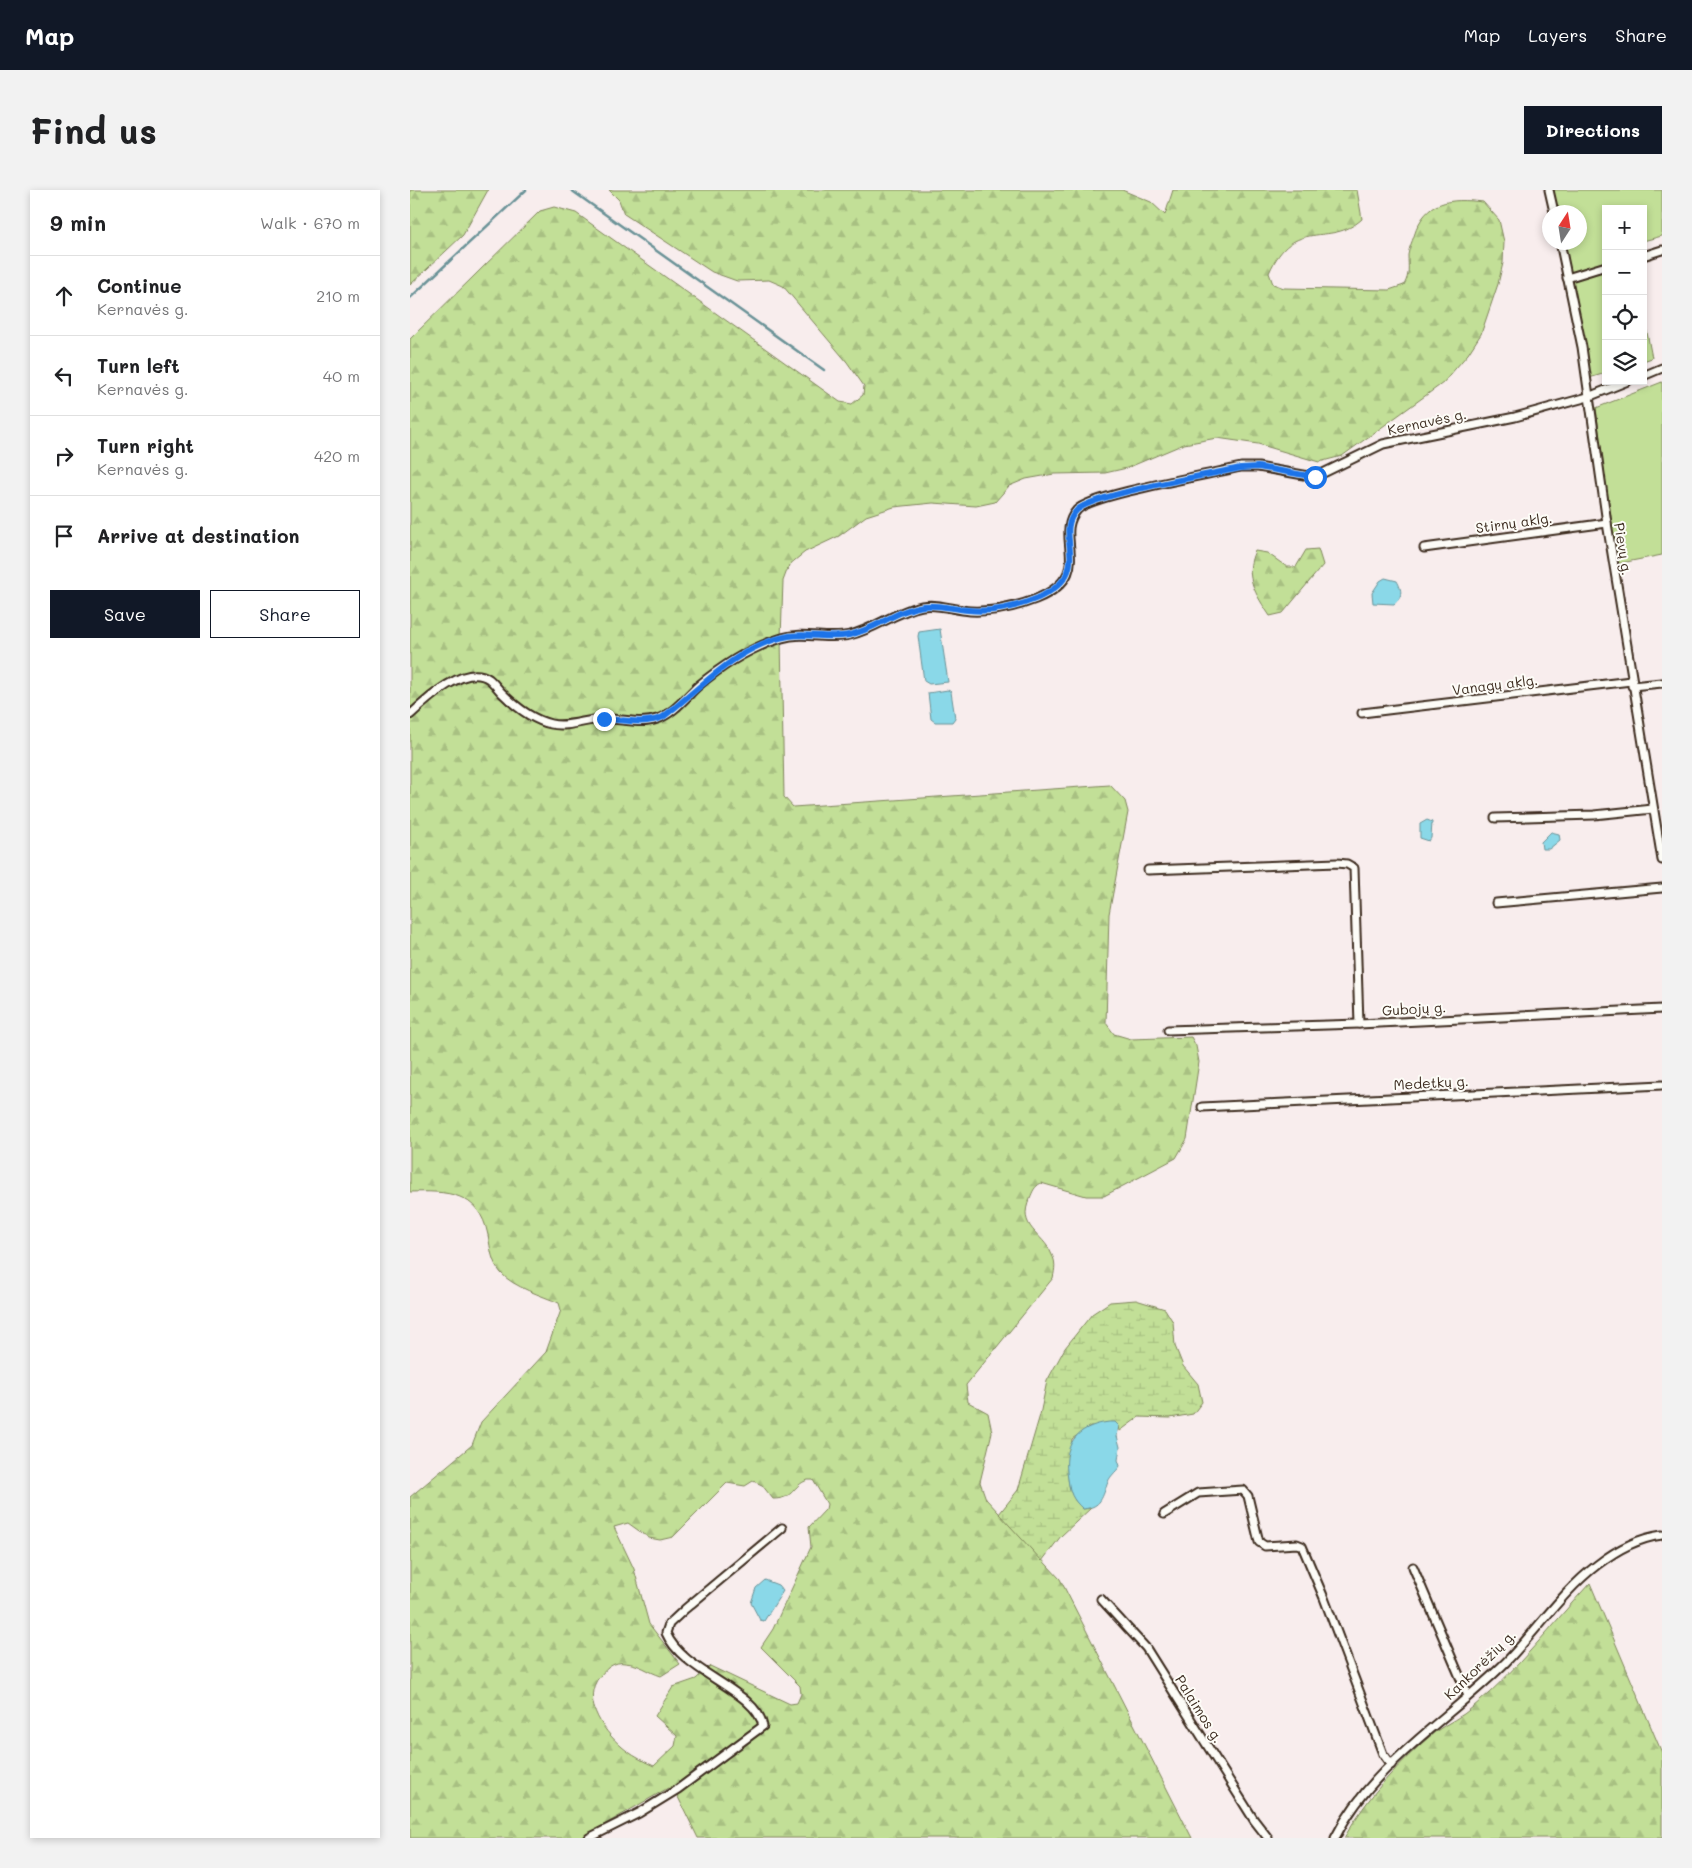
<!DOCTYPE html>
<meta charset="utf-8">
<style>
body{margin:0;font-family:Mali,sans-serif;background:#f2f2f2;color:#202124}
.controls{position:absolute;right:15px;top:15px;display:grid;overflow:hidden;border-radius:0px;box-shadow:0 2px 8px #0003}
.controls button{width:45px;height:45px;display:grid;place-items:center;padding:0;border:0;border-bottom:1px solid #e0e0e0;background:#fff;color:#202124;font:25px sans-serif}
.compass{position:absolute;left:1132px;top:15px;width:45px;height:45px;border-radius:50%;background:#fff;box-shadow:0 2px 8px #0003;rotate:12deg}
.stop{position:absolute;width:15px;height:15px;margin:-11px;border:4px solid #1a73e8;border-radius:50%;background:#fff}
.stop.end{background:#1a73e8;border-color:#fff;box-shadow:0 1px 5px #0008}
.list{margin:0;padding:0;list-style:none}
h2{display:flex;justify-content:space-between;align-items:center;height:65px;margin:0;padding:0 20px;font-size:21px}
h2 small{font-size:16px;font-weight:400;color:#757577}
.list li{display:grid;grid-template-columns:32px 1fr auto;gap:15px;align-items:center;box-sizing:border-box;height:80px;padding:0 20px;border-top:1px solid #e0e0e0}
.list b{display:block;font-size:19px;white-space:nowrap}
.list p{margin:0;font-size:16px;white-space:nowrap;color:#757577}
.list em{font-size:16px;font-style:normal;color:#757577}
.actions{display:flex;gap:10px;padding:15px 20px}
.actions a{flex:1;padding:11px 0;border:1px solid #111827;border-radius:0px;text-align:center;font-size:18px;color:#111827}
.actions .main{background:#111827;color:#fff}
.icon{flex:none;width:28px;height:28px;fill:none;stroke:currentColor;stroke-width:2;stroke-linecap:round;stroke-linejoin:round}
.map{position:relative;flex:none;width:1252px;height:1648px;overflow:hidden;border-radius:0px}
header{display:flex;align-items:center;gap:30px;box-sizing:border-box;height:70px;padding:0 25px;background:#111827;color:#fff}
header strong{font-size:24px}
nav{display:flex;gap:28px;margin-inline-start:auto;font-size:18px}
.intro{display:flex;align-items:center;justify-content:space-between;box-sizing:border-box;height:120px;padding:0 30px}
h1{margin:0;font-size:35px}
.button{padding:12px 22px;border-radius:0px;background:#111827;color:#fff;font-size:18px;font-weight:700}
main{display:flex;gap:30px;padding:0 30px}
aside{flex:1;background:#fff;border-radius:0px;box-shadow:0 2px 8px #0003}
.map>svg:first-child{display:block}
.green{fill:#c2df97;stroke:#7e845a}
.forest{fill:url(#forest-firs);stroke:#7e845a;fill-rule:evenodd}
.wetland{fill:url(#wetland-marsh);stroke:#7e845a}
.water{fill:#8ad8e8;stroke:#6a9297}
.lines{fill:none;stroke-linecap:round;stroke-linejoin:round}
.stream{stroke:#6a9297;stroke-width:2.5}
.minor-casing{stroke:#3b2a1e;stroke-width:11}
.minor{stroke:#fdfcf7;stroke-width:7}
.route{stroke:#1a73e8;stroke-width:6}
.labels{text-anchor:middle;stroke-width:4;stroke-linejoin:round;paint-order:stroke}
.street-label{font-size:14px;fill:#3b2a1e;stroke:#fdfcf7}
</style>
<header>
<strong>Map</strong>
<nav><a>Map</a><a>Layers</a><a>Share</a></nav>
</header>
<div class="intro"><h1>Find us</h1><a class="button">Directions</a></div>
<main>
<aside>
<h2>9 min<small>Walk · 670 m</small></h2>
<ul class="list">
<li><svg class="icon" aria-label="ahead" viewBox="0 0 24 24"><path d="M12 20V5M6 11l6-6 6 6"/></svg><div><b>Continue</b><p>Kernavės g.</p></div><em>210 m</em></li>
<li><svg class="icon" aria-label="left" viewBox="0 0 24 24"><path d="M17 20v-9H6M10 6l-5 5 5 5"/></svg><div><b>Turn left</b><p>Kernavės g.</p></div><em>40 m</em></li>
<li><svg class="icon" aria-label="right" viewBox="0 0 24 24"><path d="M7 20v-9h11M14 6l5 5-5 5"/></svg><div><b>Turn right</b><p>Kernavės g.</p></div><em>420 m</em></li>
<li><svg class="icon" aria-label="arrive" viewBox="0 0 24 24"><path d="M6 21V4h12l-3 4 3 4H6"/></svg><div><b>Arrive at destination</b></div></li>
</ul>
<div class="actions"><a class="main">Save</a><a>Share</a></div>
</aside>
<div class="map">
<svg width="1252" height="1648" viewBox="0 0 1252 1648">
<defs>
<pattern id="forest-firs" width="22" height="20" patternUnits="userSpaceOnUse" patternTransform="scale(1.25)"><rect width="22" height="20" fill="#c2df97"/><path d="M5 1l3.5 6h-7zM16 11l3.5 6h-7z" fill="#a8c082"/></pattern>
<pattern id="wetland-marsh" width="20" height="14" patternUnits="userSpaceOnUse" patternTransform="scale(1.25)"><rect width="20" height="14" fill="#c2df97"/><path d="M1 5h8M5 5V1M11 12h8M15 12V8" fill="none" stroke="#a8c082"/></pattern>
</defs>
<rect width="100%" height="100%" fill="#f8eded"/>
<filter id="ink" filterUnits="userSpaceOnUse"><feTurbulence type="fractalNoise" baseFrequency=".02" numOctaves="2"/><feDisplacementMap in="SourceGraphic" scale="10" xChannelSelector="R" yChannelSelector="G"/><feConvolveMatrix kernelMatrix="1 2 1 2 8 2 1 2 1" color-interpolation-filters="sRGB"/></filter>
<g filter="url(#ink)">
<g class="green">
<path d="M1142,0H1252V46L1233,51V19H1196V183L1179,188L1153,53L1170,52V22H1147Z"/>
<path d="M1233,122L1242,168L1233,171Z"/>
<path d="M1252,192V365L1206,374L1186,218Z"/>
</g>
<g class="forest">
<path d="M0,0H78L53,45L0,95Z"/>
<path d="M199,0H712L741,12L755,25L763,0H947L952,29C919,59 884,25 859,83L863,94L874,98L979,100L994,95C1000,84 998,77 998,65C999,58 1002,52 1004,46C1015,10 1040,8 1073,12L1089,30L1094,52L1093,73L1088,94L1071,144L1058,164L1033,193L932,266L909,272L848,254L807,248L774,254L717,278L695,283L644,284L616,289L599,296L585,312L566,316L523,313L484,317L456,326L429,346L395,362L379,375L373,391L371,448L374,607L383,617L700,595L715,611L718,622L699,724L696,833L704,844L721,849L781,847L786,856L789,872L777,949L766,968L694,1006H676L631,993C624,997 623,1001 620,1008C606,1038 633,1042 642,1065C646,1072 645,1079 643,1088L556,1195L558,1212L578,1223L582,1242L570,1292L576,1309L650,1389L782,1648H288L267,1605L258,1598L171,1648H0V1307L62,1255L71,1232L136,1162L151,1120L149,1113C133,1106 103,1097 91,1083C81,1071 81,1060 78,1045C69,1001 36,1001 0,1002V149L130,21L144,17L166,23L430,212L442,214L453,205L454,196L437,172L373,96L359,90L327,91L302,82L214,24L209,10ZM398,1290H403L417,1314L416,1319L399,1337L401,1357L363,1439L351,1457L390,1496L391,1504L387,1513L380,1514L300,1476L286,1489L263,1497L245,1526L267,1546L265,1556L244,1576C235,1572 225,1567 217,1561C196,1545 169,1511 190,1486C197,1478 204,1471 215,1473C230,1474 238,1482 251,1486L270,1474L239,1434L224,1379L204,1337L218,1333L239,1348L250,1350L263,1347L317,1293L335,1296L343,1291L352,1295L363,1309C385,1309 382,1295 398,1290Z"/>
<path d="M908,359L913,375L873,423L860,426C846,405 833,386 845,361L857,363L877,377H886L896,360Z"/>
<path d="M1180,1393L1252,1563V1648H934C957,1607 989,1572 1025,1542C1037,1533 1052,1527 1063,1517C1107,1481 1142,1434 1180,1393Z"/>
</g>
<path class="wetland" d="M726,1110L755,1119L763,1132L765,1156L773,1176L788,1194L792,1212L783,1224L760,1228L729,1227L710,1241L709,1236H680L662,1249C659,1276 651,1299 673,1319L681,1318L651,1346L632,1371L589,1324L608,1300L630,1225L637,1191L655,1158L682,1124L700,1112Z"/>
<g class="water">
<path d="M975,388L987,391C992,400 993,407 984,414L963,413L962,403L970,391Z"/>
<path d="M530,439L538,492L519,494L514,491L508,446L509,442Z"/>
<path d="M538,500L541,502L545,528L542,532H525L521,529L518,503Z"/>
<path d="M1017,630L1022,632L1021,648L1019,651L1010,648V634Z"/>
<path d="M1141,642L1149,644L1150,650L1139,659H1132L1131,652Z"/>
<path d="M699,1232H705L709,1236L707,1246L710,1257L708,1270L710,1276C706,1282 700,1286 698,1292C692,1307 692,1317 673,1319C662,1309 660,1303 658,1289C652,1256 665,1236 699,1232Z"/>
<path d="M355,1390L368,1395L373,1401L354,1431L350,1430L341,1413L346,1398Z"/>
</g>
<g class="lines">
<g class="stream">
<path d="M161,0L414,180"/>
<path d="M0,108L116,0"/>
</g>
<defs>
<g id="minor">
<path d="M1139,0L1144,22"/>
<path d="M1150,52L1172,157L1197,333L1252,670"/>
<path d="M1233,66L1252,60"/>
<path d="M1157,88L1196,76"/>
<path d="M1233,186L1252,178"/>
<path d="M1014,358L1197,333"/>
<path d="M1222,496L1252,493"/>
<path d="M952,523L1221,491"/>
<path d="M0,525C16,510 56,472 79,489C84,493 88,499 92,503C105,516 123,530 141,534C158,538 177,529 194,529C211,528 231,535 247,529C263,524 276,507 288,496C313,475 341,457 372,448C394,441 417,450 440,445C465,439 486,421 512,416C528,413 544,420 560,421C582,422 606,417 626,409C688,383 642,348 667,320C682,304 803,284 831,277H848L905,287L973,254L1105,227L1178,207L1218,191"/>
<path d="M1085,628L1184,625L1243,619"/>
<path d="M738,680L927,673L937,674L944,678L949,834"/>
<path d="M1086,713L1252,698"/>
<path d="M758,840L949,834L1252,819"/>
<path d="M792,917L1252,895"/>
<path d="M754,1324L788,1303L833,1300L838,1306L849,1352L855,1356L887,1354L892,1356L914,1408L973,1564L981,1575"/>
<path d="M1003,1377L1058,1506"/>
<path d="M691,1409L736,1458L844,1630L858,1648"/>
<path d="M179,1648L229,1623L268,1599L353,1536C346,1500 273,1483 256,1443L259,1434L275,1419L372,1338"/>
<path d="M925,1648C962,1574 1039,1529 1096,1472C1127,1440 1152,1402 1187,1375C1205,1361 1229,1348 1252,1345"/>
</g>
</defs>
<use href="#minor" class="minor-casing"/>
<use href="#minor" class="minor"/>
</g>
</g>
<g class="lines" filter="url(#ink)">
<path class="route" d="M194,529C213,530 235,535 253,527C293,497 327,455 379,446C399,443 419,449 439,445C465,440 486,420 513,416C528,414 543,419 558,420C580,423 607,417 628,408C688,380 641,346 667,320C684,304 802,284 831,278L848,277L905,287"/>
</g>
<g class="labels">
<g class="street-label">
<text transform="translate(1017 232) rotate(-12)" y="5">Kernavės g.</text>
<text transform="translate(1104 333) rotate(-8)" y="5">Stirnų aklg.</text>
<text transform="translate(1213 359) rotate(81)" y="5">Pievų g.</text>
<text transform="translate(1085 495) rotate(-7)" y="5">Vanagų aklg.</text>
<text transform="translate(1004 819) rotate(-3)" y="5">Gubojų g.</text>
<text transform="translate(1021 893) rotate(-3)" y="5">Medetkų g.</text>
<text transform="translate(1070 1475) rotate(-44)" y="5">Kankorėžių g.</text>
<text transform="translate(789 1519) rotate(58)" y="5">Palaimos g.</text>
</g>
</g>
</svg>
<div class="controls">
<button>+</button>
<button>−</button>
<button><svg class="icon" aria-label="locate" viewBox="0 0 24 24"><circle cx="12" cy="12" r="6"/><path d="M12 2v4M12 18v4M2 12h4M18 12h4"/></svg></button>
<button><svg class="icon" aria-label="layers" viewBox="0 0 24 24"><path d="M12 4l9 5-9 5-9-5zM3 14l9 5 9-5"/></svg></button>
</div>
<svg class="compass" viewBox="-18 -18 36 36"><path d="M0-13l5 13h-10z" fill="#e53935"/><path d="M0 13l5-13h-10z" fill="#757577"/></svg>
<div class="stop" style="left:905px;top:287px"></div>
<div class="stop end" style="left:194px;top:529px"></div>
</div>
</main>
